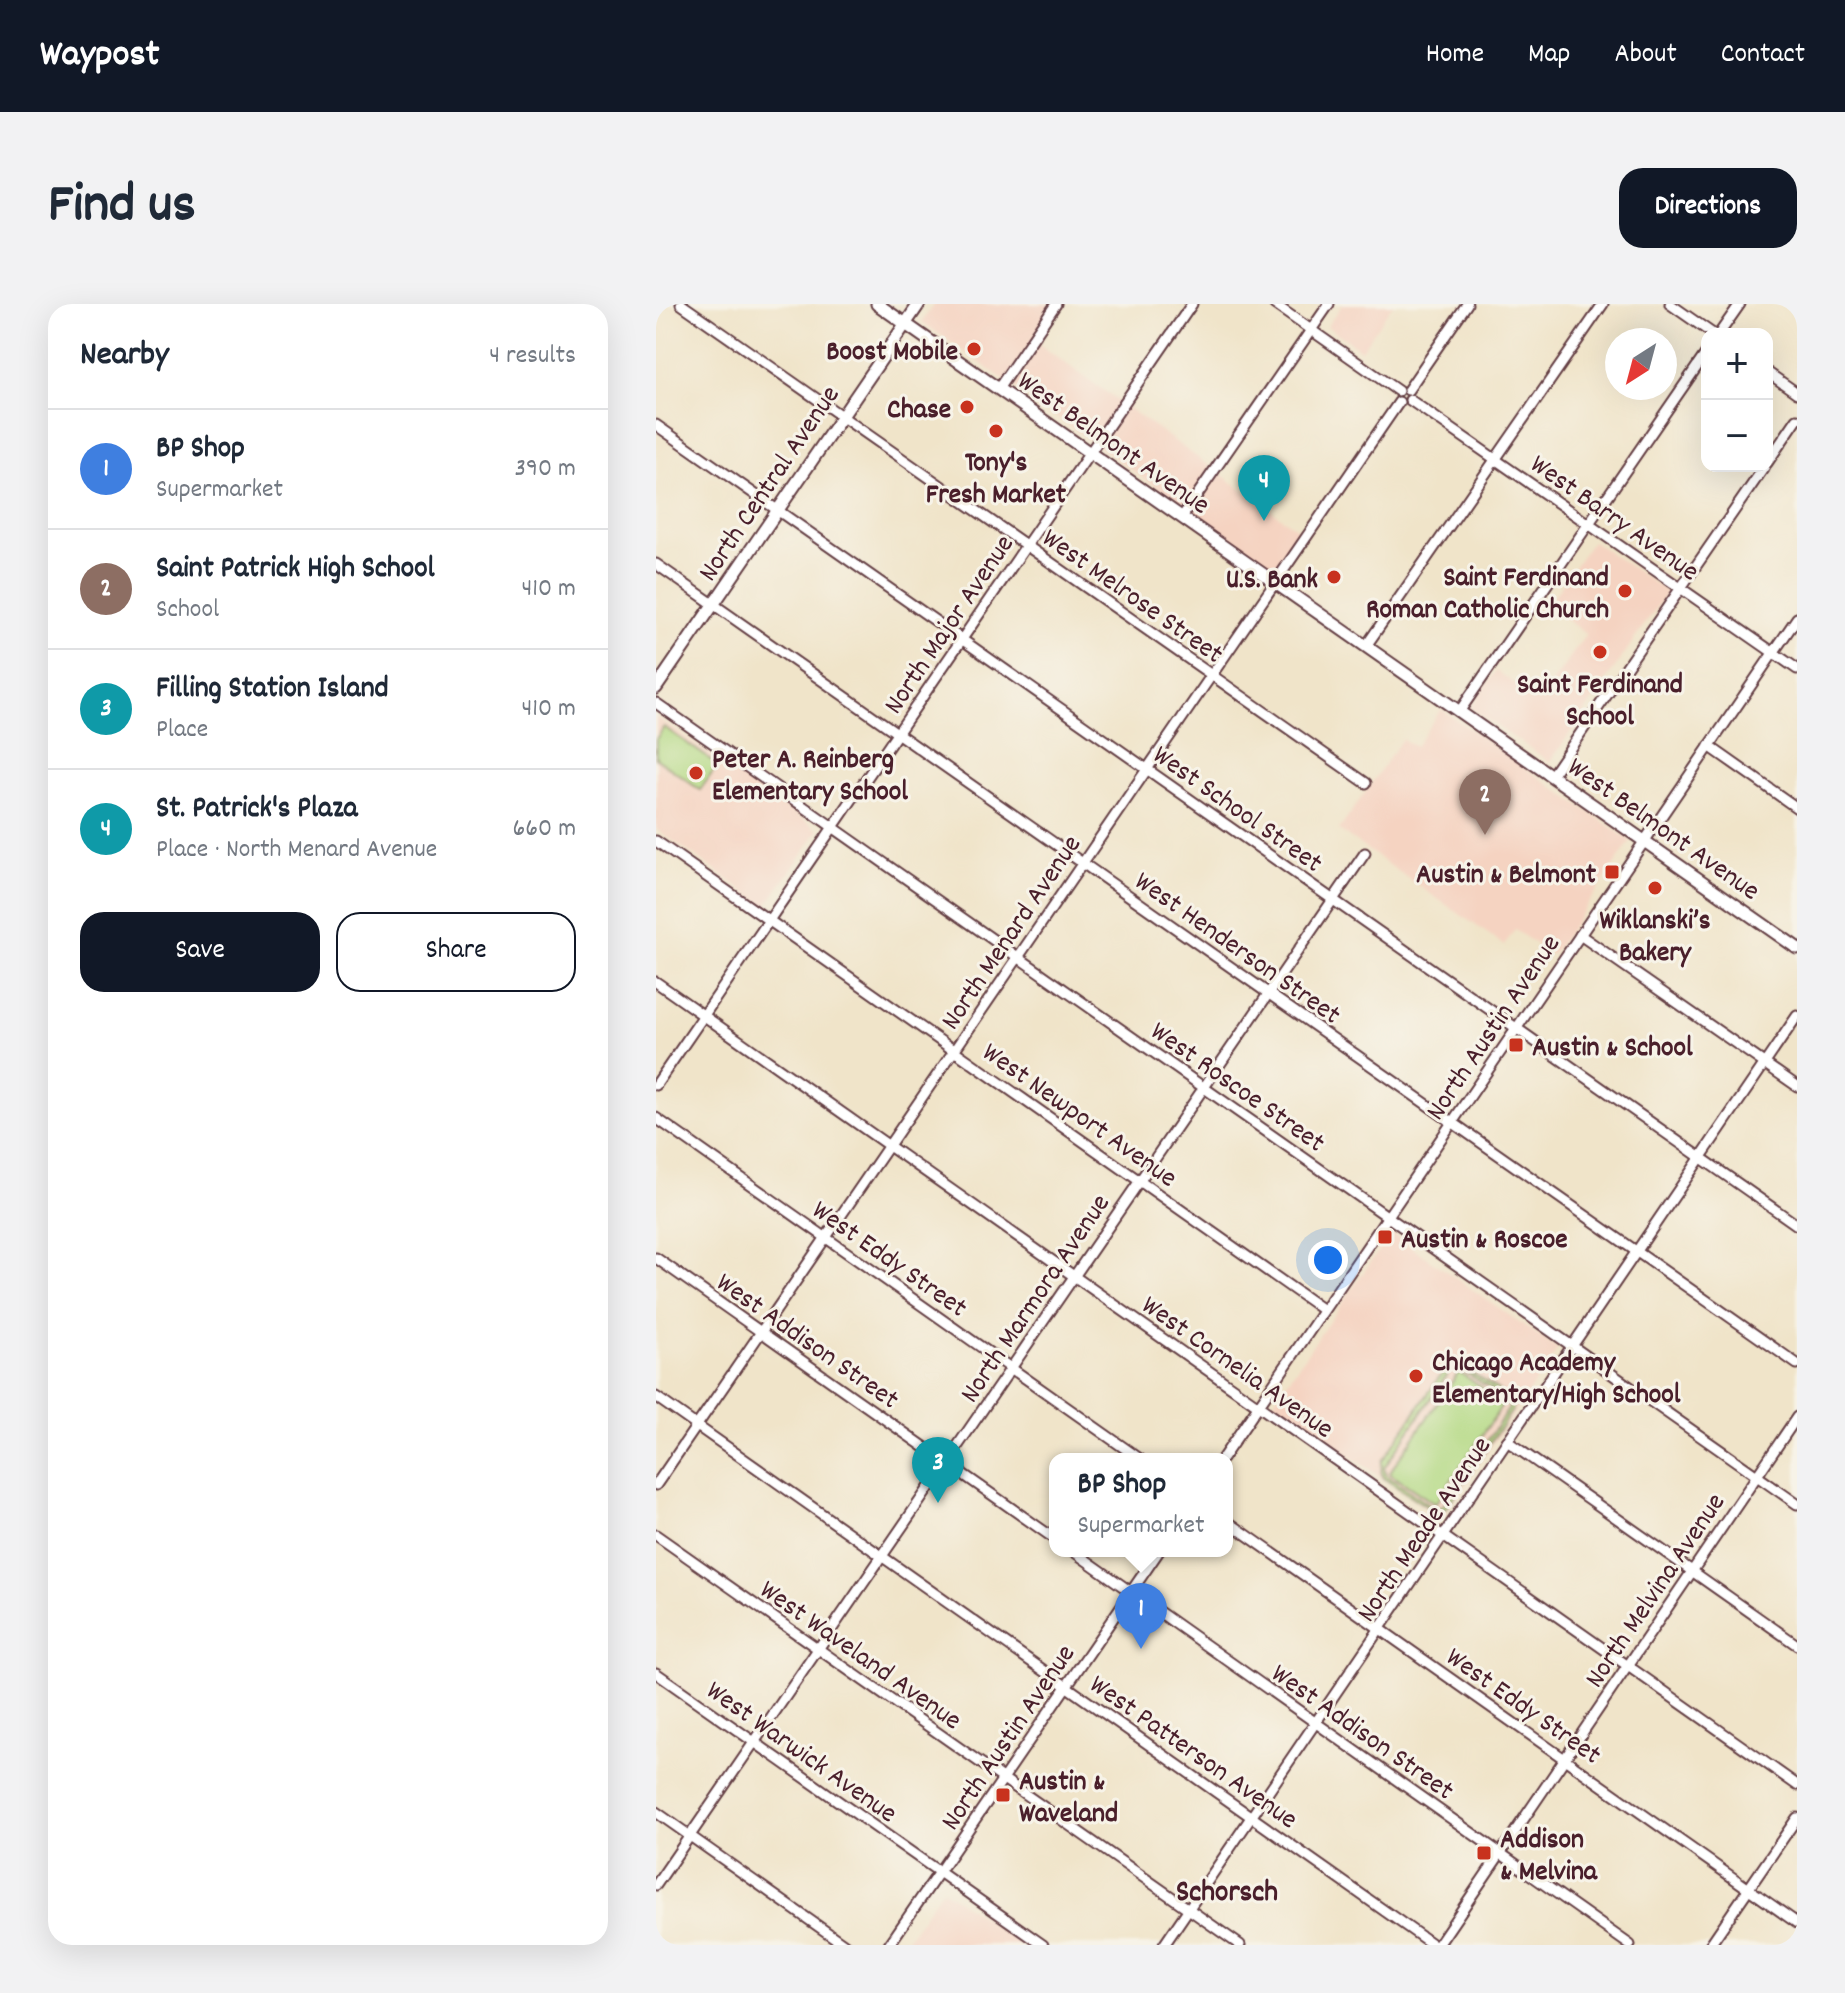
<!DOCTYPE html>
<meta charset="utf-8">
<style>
body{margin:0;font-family:Dekko,sans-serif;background:#f2f2f3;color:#1f2937}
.controls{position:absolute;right:24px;top:24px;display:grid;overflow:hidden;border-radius:16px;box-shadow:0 8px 32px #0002}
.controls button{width:72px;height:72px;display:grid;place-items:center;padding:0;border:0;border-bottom:2px solid #e0e1e3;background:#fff;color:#1f2937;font:40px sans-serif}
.compass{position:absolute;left:949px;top:24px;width:72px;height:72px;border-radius:50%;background:#fff;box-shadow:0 8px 32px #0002;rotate:216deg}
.you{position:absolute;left:672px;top:956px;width:28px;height:28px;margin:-20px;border:6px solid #fff;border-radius:50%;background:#1a73e8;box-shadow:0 0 0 12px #1a73e833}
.badge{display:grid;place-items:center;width:52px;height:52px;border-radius:50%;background:#111827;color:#fff;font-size:26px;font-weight:700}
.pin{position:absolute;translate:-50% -66px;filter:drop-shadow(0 2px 4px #0008)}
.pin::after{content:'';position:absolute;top:42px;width:28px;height:24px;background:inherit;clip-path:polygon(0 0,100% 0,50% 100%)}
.popup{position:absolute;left:393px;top:1149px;width:184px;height:104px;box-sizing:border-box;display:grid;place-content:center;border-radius:16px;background:#fff;filter:drop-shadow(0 2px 6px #0005);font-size:26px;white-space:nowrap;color:#747a83}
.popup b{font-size:30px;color:#1f2937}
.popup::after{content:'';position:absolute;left:50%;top:100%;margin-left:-16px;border:16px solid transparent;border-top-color:#fff}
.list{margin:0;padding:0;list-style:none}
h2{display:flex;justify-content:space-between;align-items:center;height:104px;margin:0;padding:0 32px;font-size:34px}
h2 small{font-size:26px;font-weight:400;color:#747a83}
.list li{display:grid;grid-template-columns:52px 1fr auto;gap:24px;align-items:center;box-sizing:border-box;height:120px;padding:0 32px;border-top:2px solid #e0e1e3}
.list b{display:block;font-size:30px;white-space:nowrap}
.list p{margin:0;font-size:26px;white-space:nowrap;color:#747a83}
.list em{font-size:26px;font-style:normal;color:#747a83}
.actions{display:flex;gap:16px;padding:24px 32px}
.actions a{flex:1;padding:18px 0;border:2px solid #111827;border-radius:24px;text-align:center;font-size:28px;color:#111827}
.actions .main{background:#111827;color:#fff}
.map{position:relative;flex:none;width:1141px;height:1641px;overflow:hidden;border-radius:24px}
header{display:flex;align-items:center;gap:48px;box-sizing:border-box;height:112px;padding:0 40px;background:#111827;color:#fff}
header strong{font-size:38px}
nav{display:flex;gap:44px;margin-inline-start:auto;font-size:28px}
.intro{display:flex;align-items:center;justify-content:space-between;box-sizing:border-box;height:192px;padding:0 48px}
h1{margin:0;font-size:56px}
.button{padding:20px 36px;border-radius:24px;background:#111827;color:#fff;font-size:28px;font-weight:700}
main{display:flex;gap:48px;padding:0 48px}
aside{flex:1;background:#fff;border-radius:24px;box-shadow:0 8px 32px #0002}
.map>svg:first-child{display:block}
.built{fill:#f5d3c1}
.green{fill:#b3d983;stroke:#7e7c57;stroke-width:2;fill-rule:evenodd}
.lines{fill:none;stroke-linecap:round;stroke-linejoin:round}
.minor-casing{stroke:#633d43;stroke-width:13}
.major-casing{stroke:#633d43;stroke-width:15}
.minor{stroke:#fff;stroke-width:9}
.major{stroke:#fff;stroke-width:11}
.poi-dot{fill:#c8321e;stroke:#f7f3e8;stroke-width:3}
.labels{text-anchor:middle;stroke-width:6;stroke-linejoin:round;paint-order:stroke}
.poi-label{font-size:28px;font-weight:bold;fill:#4a1f2b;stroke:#f7f3e8;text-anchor:start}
.street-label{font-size:28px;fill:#4a1f2b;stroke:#f7f3e8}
.neighbourhood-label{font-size:30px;font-weight:bold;fill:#4a1f2b;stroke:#f7f3e8}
</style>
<header>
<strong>Waypost</strong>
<nav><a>Home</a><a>Map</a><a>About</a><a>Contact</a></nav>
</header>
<div class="intro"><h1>Find us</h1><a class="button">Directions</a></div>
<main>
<aside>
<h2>Nearby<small>4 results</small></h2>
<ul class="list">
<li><span class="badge" style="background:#3f7fe0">1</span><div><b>BP Shop</b><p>Supermarket</p></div><em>390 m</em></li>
<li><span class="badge" style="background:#8d6e63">2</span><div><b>Saint Patrick High School</b><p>School</p></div><em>410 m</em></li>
<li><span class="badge" style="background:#0f9aa8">3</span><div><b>Filling Station Island</b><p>Place</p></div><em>410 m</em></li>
<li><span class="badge" style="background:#0f9aa8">4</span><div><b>St. Patrick's Plaza</b><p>Place · North Menard Avenue</p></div><em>660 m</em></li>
</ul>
<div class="actions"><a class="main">Save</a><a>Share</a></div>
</aside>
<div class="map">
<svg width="1141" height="1641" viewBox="0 0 1141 1641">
<rect width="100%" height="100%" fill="#f7f3e8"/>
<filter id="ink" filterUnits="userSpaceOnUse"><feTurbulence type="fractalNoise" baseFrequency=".0125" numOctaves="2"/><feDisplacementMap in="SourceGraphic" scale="16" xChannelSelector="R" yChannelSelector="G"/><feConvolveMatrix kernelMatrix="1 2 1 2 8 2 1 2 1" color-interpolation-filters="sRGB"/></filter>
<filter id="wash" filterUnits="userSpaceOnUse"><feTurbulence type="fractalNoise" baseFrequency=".006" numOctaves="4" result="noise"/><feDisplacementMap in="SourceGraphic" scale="32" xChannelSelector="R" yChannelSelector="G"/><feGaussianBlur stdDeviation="1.8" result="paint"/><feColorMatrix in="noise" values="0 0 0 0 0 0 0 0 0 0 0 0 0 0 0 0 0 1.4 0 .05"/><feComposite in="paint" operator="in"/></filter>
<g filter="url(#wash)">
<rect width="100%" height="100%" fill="#f0e4c9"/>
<g class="built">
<path d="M278,0H407L381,39L647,229L620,267L266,18Z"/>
<path d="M687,0H737L705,46L671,22Z"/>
<path d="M936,237L1011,288L894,458L814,404L840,367L884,397L930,330L891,302Z"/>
<path d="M785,405L975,537L896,651L859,626L848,641L683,526L746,435L759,443Z"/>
<path d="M0,413L163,526L110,602L0,525Z"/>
<path d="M735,929L902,1045L785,1215L617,1098Z"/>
<path d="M286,1585L366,1641H247Z"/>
</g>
<g class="green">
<path d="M8,423L62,461L44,486L0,454V435Z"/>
<path d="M796,1060L806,1062L852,1093L857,1099V1105L790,1204L787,1207L779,1208L729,1175C723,1168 726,1164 726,1157L789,1065ZM797,1064L805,1065L850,1096L853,1104L787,1202L779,1205L730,1171L728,1164L793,1068Z"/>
<path d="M803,1068L848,1099L779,1200L733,1169Z"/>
</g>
</g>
<g filter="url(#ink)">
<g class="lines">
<defs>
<g id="minor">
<path d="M25,0L710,479"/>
<path d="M618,0L742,87"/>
<path d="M1014,0L1057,30"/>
<path d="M1063,30L1084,0"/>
<path d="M1111,68L1141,89"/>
<path d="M342,85L400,0"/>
<path d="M752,86L811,0"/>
<path d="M754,96L1141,365"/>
<path d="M0,121L1141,921"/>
<path d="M1111,159L1141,115"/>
<path d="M526,213L673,0"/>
<path d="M0,260L1141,1060"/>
<path d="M710,342L947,0"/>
<path d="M0,399L1141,1200"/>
<path d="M803,408L1051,48"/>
<path d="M1053,442L1141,504"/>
<path d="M895,472L1109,162"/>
<path d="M0,537L667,1006"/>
<path d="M924,631L1141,782"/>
<path d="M0,678L1141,1481"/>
<path d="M0,781L536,0"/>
<path d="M0,814L484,1155"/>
<path d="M0,954L399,1235"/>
<path d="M0,1093L777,1641"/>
<path d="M851,1137L1141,1341"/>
<path d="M566,1155L1141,314"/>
<path d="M0,1181L743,98"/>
<path d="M571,1217L1141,1619"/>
<path d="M0,1231L584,1641"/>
<path d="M417,1247L974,1641"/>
<path d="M0,1369L387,1641"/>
<path d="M0,1508L189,1641"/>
<path d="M0,1581L709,549"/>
<path d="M233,1641L503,1247"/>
<path d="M508,1641L1141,712"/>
<path d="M782,1641L1141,1113"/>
<path d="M1054,1641L1141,1514"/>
</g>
<g id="major">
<path d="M221,0L1141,644"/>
<path d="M0,384L263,0"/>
</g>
</defs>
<use href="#minor" class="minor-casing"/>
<use href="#major" class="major-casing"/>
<use href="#minor" class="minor"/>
<use href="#major" class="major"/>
</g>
</g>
<g class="poi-dot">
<circle cx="318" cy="45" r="8"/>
<circle cx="311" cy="103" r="8"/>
<circle cx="340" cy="127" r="8"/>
<circle cx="678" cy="273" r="8"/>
<circle cx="969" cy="287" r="8"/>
<circle cx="944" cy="348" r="8"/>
<circle cx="40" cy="469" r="8"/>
<rect x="948" y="560" width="16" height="16" rx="4"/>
<circle cx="999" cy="584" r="8"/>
<rect x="852" y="733" width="16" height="16" rx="4"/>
<rect x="721" y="925" width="16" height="16" rx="4"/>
<circle cx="760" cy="1072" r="8"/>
<rect x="339" y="1483" width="16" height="16" rx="4"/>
<rect x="820" y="1541" width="16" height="16" rx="4"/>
</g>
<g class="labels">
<g class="poi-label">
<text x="302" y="55" text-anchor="end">Boost Mobile</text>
<text x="295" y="113" text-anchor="end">Chase</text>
<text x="340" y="166" text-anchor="middle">Tony's<tspan x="340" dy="32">Fresh Market</tspan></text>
<text x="953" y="281" text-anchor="end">Saint Ferdinand<tspan x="953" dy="32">Roman Catholic Church</tspan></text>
<text x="662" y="283" text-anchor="end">U.S. Bank</text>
<text x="944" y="388" text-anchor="middle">Saint Ferdinand<tspan x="944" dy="32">School</tspan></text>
<text x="56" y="463">Peter A. Reinberg<tspan x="56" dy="32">Elementary School</tspan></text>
<text x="940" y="578" text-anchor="end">Austin &amp; Belmont</text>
<text x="999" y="624" text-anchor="middle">Wiklanski’s<tspan x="999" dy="32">Bakery</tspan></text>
<text x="876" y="751">Austin &amp; School</text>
<text x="745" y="943">Austin &amp; Roscoe</text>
<text x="776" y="1066">Chicago Academy<tspan x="776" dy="32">Elementary/High School</tspan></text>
<text x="363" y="1485">Austin &amp;<tspan x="363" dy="32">Waveland</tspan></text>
<text x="844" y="1543">Addison<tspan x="844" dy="32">&amp; Melvina</tspan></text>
</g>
<g class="street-label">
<text transform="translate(459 137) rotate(35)" y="10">West Belmont Avenue</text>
<text transform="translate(111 178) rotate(-56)" y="10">North Central Avenue</text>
<text transform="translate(960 212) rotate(35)" y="10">West Barry Avenue</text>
<text transform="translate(478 290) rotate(35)" y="10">West Melrose Street</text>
<text transform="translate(291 319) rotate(-56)" y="10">North Major Avenue</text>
<text transform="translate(583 503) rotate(35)" y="10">West School Street</text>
<text transform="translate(1009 523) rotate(35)" y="10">West Belmont Avenue</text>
<text transform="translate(353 627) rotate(-56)" y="10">North Menard Avenue</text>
<text transform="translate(583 642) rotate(35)" y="10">West Henderson Street</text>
<text transform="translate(835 722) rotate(-56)" y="10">North Austin Avenue</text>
<text transform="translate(583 781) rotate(35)" y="10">West Roscoe Street</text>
<text transform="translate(425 809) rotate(35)" y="10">West Newport Avenue</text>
<text transform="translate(235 953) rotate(35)" y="10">West Eddy Street</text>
<text transform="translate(377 993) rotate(-56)" y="10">North Marmora Avenue</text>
<text transform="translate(153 1035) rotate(35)" y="10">West Addison Street</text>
<text transform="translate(583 1061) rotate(35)" y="10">West Cornelia Avenue</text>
<text transform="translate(766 1224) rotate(-56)" y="10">North Meade Avenue</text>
<text transform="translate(997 1285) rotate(-56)" y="10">North Melvina Avenue</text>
<text transform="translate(206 1349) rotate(35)" y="10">West Waveland Avenue</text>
<text transform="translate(869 1400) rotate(35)" y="10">West Eddy Street</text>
<text transform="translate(708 1426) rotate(35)" y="10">West Addison Street</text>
<text transform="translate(350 1432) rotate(-56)" y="10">North Austin Avenue</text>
<text transform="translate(147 1446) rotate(35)" y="10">West Warwick Avenue</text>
<text transform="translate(539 1446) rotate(35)" y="10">West Patterson Avenue</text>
</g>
<g class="neighbourhood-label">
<text x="571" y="1596">Schorsch</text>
</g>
</g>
</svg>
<div class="controls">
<button>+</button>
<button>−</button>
</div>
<svg class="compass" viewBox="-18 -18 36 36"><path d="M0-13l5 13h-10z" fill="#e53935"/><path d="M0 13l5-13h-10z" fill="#747a83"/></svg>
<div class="you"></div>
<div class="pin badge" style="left:485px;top:1345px;background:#3f7fe0">1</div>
<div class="popup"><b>BP Shop</b>Supermarket</div>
<div class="pin badge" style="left:829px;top:531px;background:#8d6e63">2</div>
<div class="pin badge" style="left:282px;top:1199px;background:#0f9aa8">3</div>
<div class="pin badge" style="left:608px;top:217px;background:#0f9aa8">4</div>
</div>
</main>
